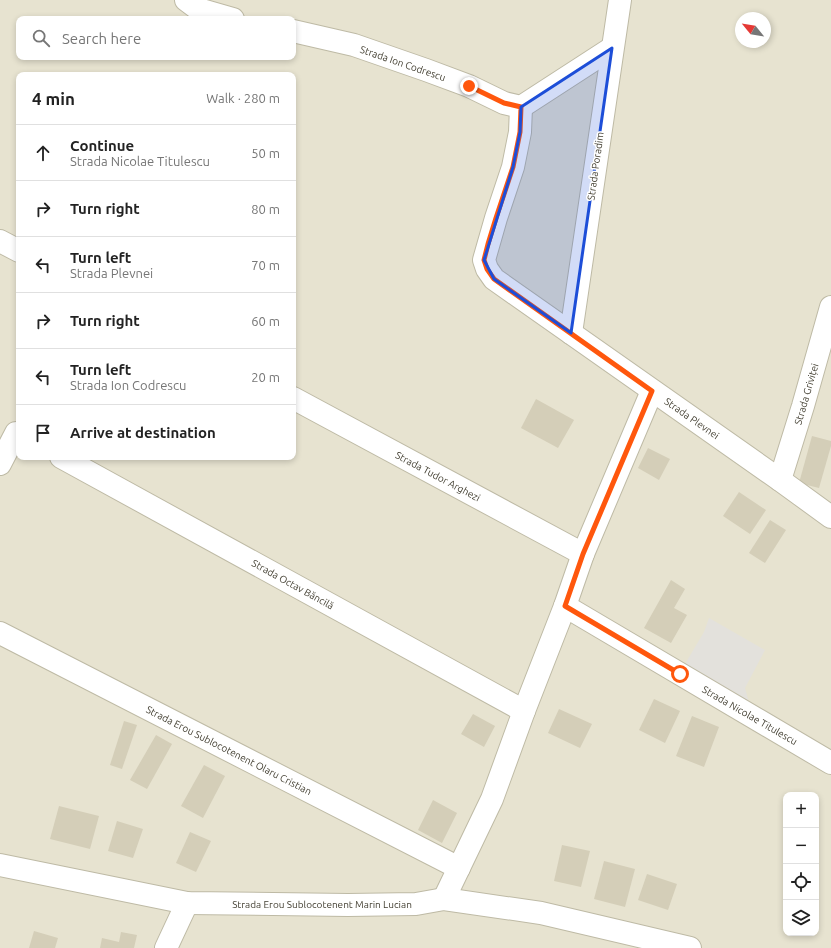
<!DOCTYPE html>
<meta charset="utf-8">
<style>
body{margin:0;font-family:Ubuntu,sans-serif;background:#f6f6f6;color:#222}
.controls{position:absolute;right:12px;bottom:12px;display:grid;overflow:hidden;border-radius:8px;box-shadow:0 2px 6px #0003}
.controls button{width:36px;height:36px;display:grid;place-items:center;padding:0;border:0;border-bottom:1px solid #e0e0e0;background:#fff;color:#222;font:20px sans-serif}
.compass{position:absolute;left:735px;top:12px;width:36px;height:36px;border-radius:50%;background:#fff;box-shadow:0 2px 6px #0003;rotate:300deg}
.stop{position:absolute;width:12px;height:12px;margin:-9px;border:3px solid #ff570d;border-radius:50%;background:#fff}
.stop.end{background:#ff570d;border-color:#fff;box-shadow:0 1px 4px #0008}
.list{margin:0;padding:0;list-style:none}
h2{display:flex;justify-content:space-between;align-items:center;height:52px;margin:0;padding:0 16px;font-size:17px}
h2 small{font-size:13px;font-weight:400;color:#767676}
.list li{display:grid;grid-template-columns:26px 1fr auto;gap:12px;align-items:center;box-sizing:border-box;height:56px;padding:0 16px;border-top:1px solid #e0e0e0}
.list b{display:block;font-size:15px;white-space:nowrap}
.list p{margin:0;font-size:13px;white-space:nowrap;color:#767676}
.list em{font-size:13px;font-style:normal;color:#767676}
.icon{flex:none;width:22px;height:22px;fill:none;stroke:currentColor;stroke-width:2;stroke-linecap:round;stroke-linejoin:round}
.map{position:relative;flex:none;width:831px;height:948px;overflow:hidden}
.search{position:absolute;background:#fff;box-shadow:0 2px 6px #0003;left:16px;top:16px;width:280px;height:44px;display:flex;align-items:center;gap:10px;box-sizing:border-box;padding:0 14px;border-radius:8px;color:#767676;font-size:15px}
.panel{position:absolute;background:#fff;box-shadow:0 2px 6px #0003;left:16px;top:72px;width:280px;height:388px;border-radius:8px}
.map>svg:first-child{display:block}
.residential{fill:#e7e3d0;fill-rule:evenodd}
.parking{fill:#e3e1dc}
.building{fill:#d4ceb8}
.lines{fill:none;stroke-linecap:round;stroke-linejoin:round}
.minor-casing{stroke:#bebaa5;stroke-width:24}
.minor{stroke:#fff;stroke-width:22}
.route{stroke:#ff570d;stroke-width:5}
.marked{fill:#1d4ed8;fill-opacity:0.2;stroke:#1d4ed8;stroke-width:3;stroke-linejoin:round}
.labels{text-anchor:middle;stroke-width:3;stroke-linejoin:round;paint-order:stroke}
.street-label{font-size:10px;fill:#444033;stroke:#fff}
</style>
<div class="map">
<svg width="831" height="948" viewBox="0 0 831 948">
<rect width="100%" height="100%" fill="#f3f0e3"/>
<path class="residential" d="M0,0H831V948H0ZM741,18H765V42H741ZM19,19H293V57H19ZM19,75H293V457H19ZM786,795H816V933H786Z"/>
<path class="parking" d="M709,618L765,650L745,688L753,717L679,674L704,632Z"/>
<g class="building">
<path d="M536,399L574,420L558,448L521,428Z"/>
<path d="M812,436L831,441V446L819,488L799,483Z"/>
<path d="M648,448L670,459L659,480L638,468Z"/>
<path d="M739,492L766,510L750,534L723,516Z"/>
<path d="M770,520L786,530L765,563L749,553Z"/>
<path d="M671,580L685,589L674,608L687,615L671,643L644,628Z"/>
<path d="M654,699L680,711L665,743L639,730Z"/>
<path d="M559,709L592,724L580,748L548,733Z"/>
<path d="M473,714L495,726L484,747L461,734Z"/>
<path d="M692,716L719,727L704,767L676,756Z"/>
<path d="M124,721L137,725L122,769L110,765Z"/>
<path d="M156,735L172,744L147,789L130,780Z"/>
<path d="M204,765L225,776L203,818L181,806Z"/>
<path d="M433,800L457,813L442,843L418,830Z"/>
<path d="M59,806L99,816L90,849L50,839Z"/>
<path d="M117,821L143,829L133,858L108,851Z"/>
<path d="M190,832L211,841L196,872L176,863Z"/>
<path d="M562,845L590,851L581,887L554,881Z"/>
<path d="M604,861L635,869L625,907L594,899Z"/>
<path d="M647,874L677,884L668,910L638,900Z"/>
<path d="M34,931L58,938L55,948H29Z"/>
<path d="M121,932L137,935L134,948H100L102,938L119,942Z"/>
</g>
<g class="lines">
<defs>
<g id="minor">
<path d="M186,0L198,9L233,19"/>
<path d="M293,31L354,45L426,70L469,86L504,103L521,107L612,48"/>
<path d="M521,107L520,132L513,167L496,218L484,260L487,269L494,279L780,480L831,517"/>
<path d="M0,241L19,251"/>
<path d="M571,333L620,0"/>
<path d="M293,398L583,554"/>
<path d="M61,457L524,711"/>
<path d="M0,464L16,433"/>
<path d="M780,480L803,406L831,307"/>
<path d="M565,606L831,763"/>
<path d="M0,633L459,868"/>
<path d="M0,865L187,903L348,905L416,904L444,899L541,913L690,948"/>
<path d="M444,899L492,799L524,711L565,606L583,554L652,391"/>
<path d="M166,948L187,903"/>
</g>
</defs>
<use href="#minor" class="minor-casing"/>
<use href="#minor" class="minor"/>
</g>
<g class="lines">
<path class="route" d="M469,86L504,103L521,107L520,132L513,167L496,218L488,244L484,260L487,269L494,279L652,391L583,554L565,606L680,674"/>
</g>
<path class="marked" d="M612,48L571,333L494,279L484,260L513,167L520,132L521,107Z"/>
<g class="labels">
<g class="street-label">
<text transform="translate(403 63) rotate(19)" y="4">Strada Ion Codrescu</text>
<text transform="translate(595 166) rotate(-82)" y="4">Strada Poradim</text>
<text transform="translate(806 394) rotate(-74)" y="4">Strada Griviței</text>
<text transform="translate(692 418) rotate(35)" y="4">Strada Plevnei</text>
<text transform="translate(438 476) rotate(28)" y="4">Strada Tudor Arghezi</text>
<text transform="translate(293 584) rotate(29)" y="4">Strada Octav Băncilă</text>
<text transform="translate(750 715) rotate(30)" y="4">Strada Nicolae Titulescu</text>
<text transform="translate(229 750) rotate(27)" y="4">Strada Erou Sublocotenent Olaru Cristian</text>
<text x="322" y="908">Strada Erou Sublocotenent Marin Lucian</text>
</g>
</g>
</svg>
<div class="controls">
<button>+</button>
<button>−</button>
<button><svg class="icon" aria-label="locate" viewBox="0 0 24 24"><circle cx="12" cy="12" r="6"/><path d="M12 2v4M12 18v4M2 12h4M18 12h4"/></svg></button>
<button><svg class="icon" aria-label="layers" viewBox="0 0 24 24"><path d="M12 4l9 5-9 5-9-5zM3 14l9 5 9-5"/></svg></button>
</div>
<svg class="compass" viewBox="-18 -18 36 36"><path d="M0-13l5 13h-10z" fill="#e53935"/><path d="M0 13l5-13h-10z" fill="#767676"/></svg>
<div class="stop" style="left:680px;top:674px"></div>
<div class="stop end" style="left:469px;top:86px"></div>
<div class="search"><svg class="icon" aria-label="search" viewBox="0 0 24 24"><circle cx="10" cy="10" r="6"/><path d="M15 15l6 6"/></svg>Search here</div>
<section class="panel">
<h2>4 min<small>Walk · 280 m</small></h2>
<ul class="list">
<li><svg class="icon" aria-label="ahead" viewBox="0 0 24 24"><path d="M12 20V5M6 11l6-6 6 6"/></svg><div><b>Continue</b><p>Strada Nicolae Titulescu</p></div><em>50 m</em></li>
<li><svg class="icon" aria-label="right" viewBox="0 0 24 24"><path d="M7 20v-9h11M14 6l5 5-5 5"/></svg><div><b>Turn right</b></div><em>80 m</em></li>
<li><svg class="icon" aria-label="left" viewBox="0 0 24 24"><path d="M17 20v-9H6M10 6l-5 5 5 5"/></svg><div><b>Turn left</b><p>Strada Plevnei</p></div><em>70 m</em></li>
<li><svg class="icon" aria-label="right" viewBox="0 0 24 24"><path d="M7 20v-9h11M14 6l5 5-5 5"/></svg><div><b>Turn right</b></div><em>60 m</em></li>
<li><svg class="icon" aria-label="left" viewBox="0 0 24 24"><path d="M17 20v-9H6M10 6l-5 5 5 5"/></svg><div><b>Turn left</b><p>Strada Ion Codrescu</p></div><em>20 m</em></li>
<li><svg class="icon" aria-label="arrive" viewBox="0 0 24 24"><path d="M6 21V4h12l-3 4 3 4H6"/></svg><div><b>Arrive at destination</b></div></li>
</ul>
</section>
</div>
